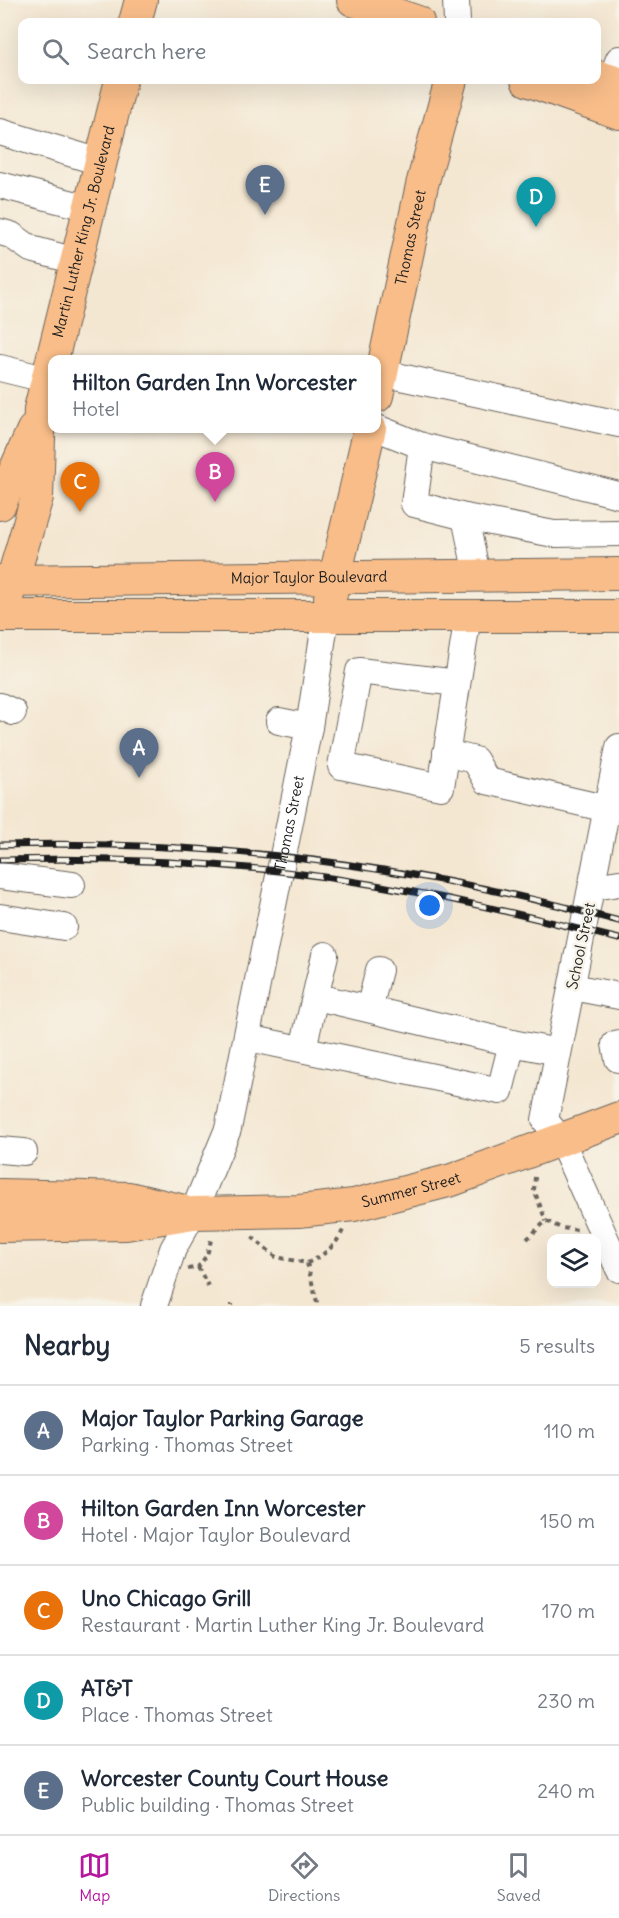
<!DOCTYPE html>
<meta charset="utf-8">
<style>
body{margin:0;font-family:Delius,sans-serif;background:#f6f6f7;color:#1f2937}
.controls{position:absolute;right:18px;bottom:18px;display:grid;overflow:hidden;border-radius:12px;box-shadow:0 6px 24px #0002}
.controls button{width:54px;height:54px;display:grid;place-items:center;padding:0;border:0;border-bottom:2px solid #e0e1e3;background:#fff;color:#1f2937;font:30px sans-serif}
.you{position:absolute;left:430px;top:906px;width:21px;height:21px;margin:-15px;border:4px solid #fff;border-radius:50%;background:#1a73e8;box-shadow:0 0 0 9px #1a73e833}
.badge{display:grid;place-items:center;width:39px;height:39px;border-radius:50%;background:#b5179e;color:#fff;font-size:20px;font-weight:700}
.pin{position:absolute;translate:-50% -50px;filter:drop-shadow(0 2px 3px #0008)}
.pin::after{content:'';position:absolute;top:32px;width:21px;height:18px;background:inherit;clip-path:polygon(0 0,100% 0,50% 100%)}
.popup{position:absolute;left:48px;top:355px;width:333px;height:78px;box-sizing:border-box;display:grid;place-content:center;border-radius:12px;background:#fff;filter:drop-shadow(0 2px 4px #0005);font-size:20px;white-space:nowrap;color:#747a83}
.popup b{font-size:22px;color:#1f2937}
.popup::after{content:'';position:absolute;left:50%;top:100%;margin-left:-12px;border:12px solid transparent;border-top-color:#fff}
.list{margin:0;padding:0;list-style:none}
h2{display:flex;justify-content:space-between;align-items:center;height:78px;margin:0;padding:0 24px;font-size:26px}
h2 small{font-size:20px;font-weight:400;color:#747a83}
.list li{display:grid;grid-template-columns:39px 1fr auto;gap:18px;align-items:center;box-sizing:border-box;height:90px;padding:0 24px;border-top:2px solid #e0e1e3}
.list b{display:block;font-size:22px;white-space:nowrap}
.list p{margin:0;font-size:20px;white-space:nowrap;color:#747a83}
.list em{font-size:20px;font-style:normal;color:#747a83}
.icon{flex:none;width:33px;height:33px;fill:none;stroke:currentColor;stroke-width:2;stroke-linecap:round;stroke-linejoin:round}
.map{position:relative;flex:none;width:619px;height:1306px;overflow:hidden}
.search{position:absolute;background:#fff;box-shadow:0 6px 24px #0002;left:18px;right:18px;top:18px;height:66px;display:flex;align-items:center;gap:15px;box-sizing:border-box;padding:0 21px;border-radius:12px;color:#747a83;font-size:22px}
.sheet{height:528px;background:#fff}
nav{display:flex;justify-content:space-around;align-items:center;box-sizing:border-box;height:84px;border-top:2px solid #e0e1e3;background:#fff;font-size:16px;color:#747a83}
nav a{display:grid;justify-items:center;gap:3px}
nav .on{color:#b5179e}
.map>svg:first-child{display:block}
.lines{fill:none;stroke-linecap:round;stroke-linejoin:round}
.minor-casing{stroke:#68635c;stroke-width:28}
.major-casing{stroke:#68635c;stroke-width:34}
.path{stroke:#68635c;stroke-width:4;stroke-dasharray:4.5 4.5;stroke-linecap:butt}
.minor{stroke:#fff;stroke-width:26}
.major{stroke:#f8bd89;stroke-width:32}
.rail-casing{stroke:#1c1c1c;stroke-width:7}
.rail{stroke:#f7f3e8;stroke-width:4.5;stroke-dasharray:14;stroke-linecap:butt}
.labels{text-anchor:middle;stroke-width:5;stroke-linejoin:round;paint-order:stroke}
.street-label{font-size:15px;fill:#1c1c1c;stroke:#f7f3e8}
</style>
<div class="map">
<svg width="619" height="1306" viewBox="0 0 619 1306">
<rect width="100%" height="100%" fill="#f7f3e8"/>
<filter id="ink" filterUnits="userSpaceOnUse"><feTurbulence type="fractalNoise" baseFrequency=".0167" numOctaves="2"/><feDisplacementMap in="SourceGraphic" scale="12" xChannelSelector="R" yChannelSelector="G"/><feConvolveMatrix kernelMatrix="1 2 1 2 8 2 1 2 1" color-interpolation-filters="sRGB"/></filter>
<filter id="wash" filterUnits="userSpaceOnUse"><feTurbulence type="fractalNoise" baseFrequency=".008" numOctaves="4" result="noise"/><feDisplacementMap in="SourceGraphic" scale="24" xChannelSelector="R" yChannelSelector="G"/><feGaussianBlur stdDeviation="1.35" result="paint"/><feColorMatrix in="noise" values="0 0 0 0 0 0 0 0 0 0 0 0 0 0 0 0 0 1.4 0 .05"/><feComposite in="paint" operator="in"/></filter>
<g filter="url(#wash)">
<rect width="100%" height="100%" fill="#f4e7d2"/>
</g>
<g filter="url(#ink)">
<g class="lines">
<defs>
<g id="minor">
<path d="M456,0L457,22"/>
<path d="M611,80L619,59"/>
<path d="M0,132L100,162"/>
<path d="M0,185L89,208"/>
<path d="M0,232L11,235L31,249L76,261"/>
<path d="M0,368L53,381"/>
<path d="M382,373L619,424"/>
<path d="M377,428L422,446L619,495"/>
<path d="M422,446L414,504L465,517L554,534L619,533"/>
<path d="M465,517L477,575"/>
<path d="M457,683L359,671L341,766L441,787L468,616"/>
<path d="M0,706L13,712"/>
<path d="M279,721L309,727"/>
<path d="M619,747L545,1120L561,1140L619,1269"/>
<path d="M446,753L475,760L487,781L608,809"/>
<path d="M0,876L72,885"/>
<path d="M593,887L619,883"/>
<path d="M0,917L64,927"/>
<path d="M572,987L619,996"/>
<path d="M369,1009L379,970"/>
<path d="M248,1038L500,1091L512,1043L317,997"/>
<path d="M512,1043L558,1052"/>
<path d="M303,1048L325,955"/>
<path d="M618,1059L615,1044L619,1043"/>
<path d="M0,1150L24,1152"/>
<path id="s1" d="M154,1306L173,1249L193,1213L228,1129L309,727L326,617"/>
</g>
<g id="major">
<path d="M353,0L418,22"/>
<path d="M135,22L141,0"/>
<path d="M596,76L619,83"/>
<path d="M527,80L619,113"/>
<path id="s2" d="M377,396L422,185L451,80"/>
<path d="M0,504L33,430"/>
<path id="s3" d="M0,581L619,574"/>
<path id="s4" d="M7,598L37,497L40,409L121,80"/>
<path d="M330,598L370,428"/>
<path d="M0,616H619"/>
<path d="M0,1195L129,1198L180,1210"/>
<path id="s5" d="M0,1226L126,1224L193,1213L299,1211L354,1205L452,1180L619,1118"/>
</g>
</defs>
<use href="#minor" class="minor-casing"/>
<use href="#major" class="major-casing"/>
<g class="path">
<path d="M535,1177L534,1190L546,1221"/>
<path d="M252,1237L276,1257L307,1263L318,1306"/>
<path d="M527,1239L546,1221L561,1228L578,1230"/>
<path d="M307,1263C322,1257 336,1246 343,1230"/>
<path d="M198,1267L208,1286"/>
<path d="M188,1269L198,1267L207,1255L211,1240"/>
<path d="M232,1304V1306"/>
</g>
<use href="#minor" class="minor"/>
<use href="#major" class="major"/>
<defs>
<g id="rail">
<path d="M0,845C208,839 418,866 619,921"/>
<path d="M0,860C114,857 231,862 344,880C437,894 528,916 619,939"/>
</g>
</defs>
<use href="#rail" class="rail-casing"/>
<use href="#rail" class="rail"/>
</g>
</g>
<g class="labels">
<g class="street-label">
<text dy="5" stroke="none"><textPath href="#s4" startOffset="376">Martin Luther King Jr. Boulevard</textPath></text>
<text dy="5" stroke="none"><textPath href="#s2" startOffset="162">Thomas Street</textPath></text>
<text dy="5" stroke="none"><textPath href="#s3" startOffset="309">Major Taylor Boulevard</textPath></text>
<text dy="5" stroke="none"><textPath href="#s1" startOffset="504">Thomas Street</textPath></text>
<text transform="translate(581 946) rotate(-78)" y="5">School Street</text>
<text dy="5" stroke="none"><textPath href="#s5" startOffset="414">Summer Street</textPath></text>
</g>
</g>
</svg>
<div class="controls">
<button><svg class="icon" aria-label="layers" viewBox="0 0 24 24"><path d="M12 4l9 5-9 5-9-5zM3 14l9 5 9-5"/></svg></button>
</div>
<div class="you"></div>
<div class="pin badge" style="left:139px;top:778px;background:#5c6f8a">A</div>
<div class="pin badge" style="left:215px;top:502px;background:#d1479c">B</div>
<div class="popup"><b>Hilton Garden Inn Worcester</b>Hotel</div>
<div class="pin badge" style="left:80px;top:512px;background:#e8710a">C</div>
<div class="pin badge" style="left:536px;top:227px;background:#0f9aa8">D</div>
<div class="pin badge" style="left:265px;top:215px;background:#5c6f8a">E</div>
<div class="search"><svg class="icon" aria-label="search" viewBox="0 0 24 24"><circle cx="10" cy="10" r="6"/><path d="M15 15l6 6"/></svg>Search here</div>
</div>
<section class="sheet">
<h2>Nearby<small>5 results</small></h2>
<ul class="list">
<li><span class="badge" style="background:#5c6f8a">A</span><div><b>Major Taylor Parking Garage</b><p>Parking · Thomas Street</p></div><em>110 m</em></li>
<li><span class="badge" style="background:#d1479c">B</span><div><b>Hilton Garden Inn Worcester</b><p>Hotel · Major Taylor Boulevard</p></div><em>150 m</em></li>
<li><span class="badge" style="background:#e8710a">C</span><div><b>Uno Chicago Grill</b><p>Restaurant · Martin Luther King Jr. Boulevard</p></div><em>170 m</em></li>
<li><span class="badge" style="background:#0f9aa8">D</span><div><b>AT&amp;T</b><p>Place · Thomas Street</p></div><em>230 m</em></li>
<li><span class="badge" style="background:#5c6f8a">E</span><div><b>Worcester County Court House</b><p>Public building · Thomas Street</p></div><em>240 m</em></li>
</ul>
</section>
<nav>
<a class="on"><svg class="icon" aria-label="map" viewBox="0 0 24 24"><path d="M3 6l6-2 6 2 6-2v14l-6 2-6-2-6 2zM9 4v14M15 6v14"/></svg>Map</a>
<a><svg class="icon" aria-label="directions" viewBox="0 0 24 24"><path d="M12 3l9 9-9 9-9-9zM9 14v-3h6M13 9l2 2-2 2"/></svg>Directions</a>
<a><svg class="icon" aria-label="saved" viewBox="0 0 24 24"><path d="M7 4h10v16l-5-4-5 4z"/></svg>Saved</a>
</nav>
